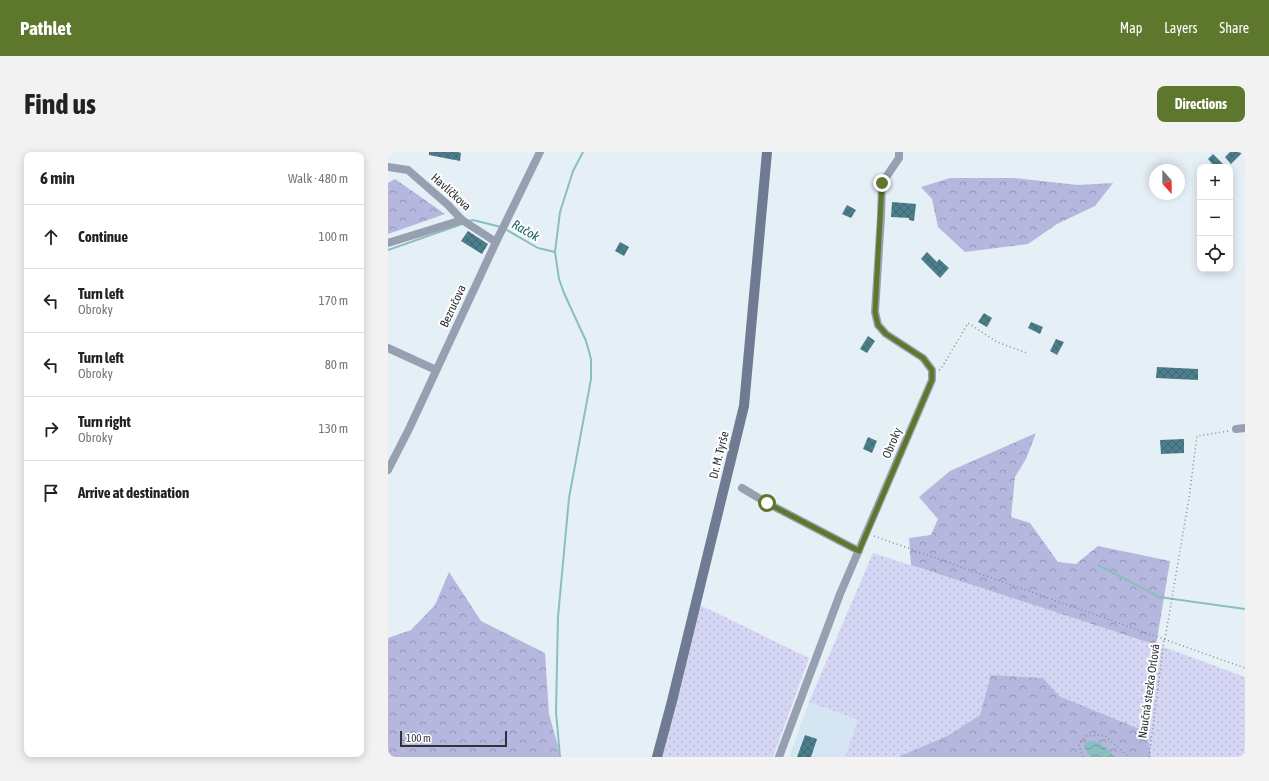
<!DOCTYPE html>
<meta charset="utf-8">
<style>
body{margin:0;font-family:"Asap Condensed",sans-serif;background:#f2f2f2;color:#222}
.controls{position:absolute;right:12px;top:12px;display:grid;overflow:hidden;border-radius:8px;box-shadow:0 2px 10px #0003}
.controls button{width:36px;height:36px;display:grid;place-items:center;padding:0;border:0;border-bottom:1px solid #e0e0e0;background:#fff;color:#222;font:20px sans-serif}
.compass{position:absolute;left:761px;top:12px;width:36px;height:36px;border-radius:50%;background:#fff;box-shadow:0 2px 10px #0003;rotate:159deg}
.scale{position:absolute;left:12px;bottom:10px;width:107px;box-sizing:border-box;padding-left:4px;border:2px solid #303336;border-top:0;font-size:11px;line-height:14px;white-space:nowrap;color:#303336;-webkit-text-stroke:3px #fff;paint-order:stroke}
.stop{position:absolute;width:12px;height:12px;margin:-9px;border:3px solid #5d782c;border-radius:50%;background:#fff}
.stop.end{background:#5d782c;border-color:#fff;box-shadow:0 1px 4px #0008}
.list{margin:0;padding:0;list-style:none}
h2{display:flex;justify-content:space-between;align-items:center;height:52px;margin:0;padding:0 16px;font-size:17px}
h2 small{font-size:13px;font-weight:400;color:#767676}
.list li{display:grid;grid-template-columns:26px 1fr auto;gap:12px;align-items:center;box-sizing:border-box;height:64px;padding:0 16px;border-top:1px solid #e0e0e0}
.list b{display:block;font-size:15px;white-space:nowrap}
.list p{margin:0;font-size:13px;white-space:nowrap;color:#767676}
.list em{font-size:13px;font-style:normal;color:#767676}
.icon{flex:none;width:22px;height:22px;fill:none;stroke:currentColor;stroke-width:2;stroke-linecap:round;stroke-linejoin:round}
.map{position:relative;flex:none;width:857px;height:605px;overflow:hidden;border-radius:8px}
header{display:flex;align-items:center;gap:24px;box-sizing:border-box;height:56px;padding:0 20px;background:#5d782c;color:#fff}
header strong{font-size:19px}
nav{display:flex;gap:22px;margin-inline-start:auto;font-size:14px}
.intro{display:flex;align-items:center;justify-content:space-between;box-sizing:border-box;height:96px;padding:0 24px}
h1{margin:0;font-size:28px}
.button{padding:10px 18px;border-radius:8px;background:#5d782c;color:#fff;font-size:14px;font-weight:700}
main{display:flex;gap:24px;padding:0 24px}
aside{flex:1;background:#fff;border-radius:8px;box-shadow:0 2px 10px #0003}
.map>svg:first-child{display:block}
.built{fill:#d5e5f1}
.green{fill:url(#green-dots)}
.forest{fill:url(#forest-crowns)}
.water{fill:url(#water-waves)}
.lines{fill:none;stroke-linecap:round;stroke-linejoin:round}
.stream{stroke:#89bfbe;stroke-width:2}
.building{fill:url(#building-cross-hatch)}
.path{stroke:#858c91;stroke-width:1.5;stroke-dasharray:1 3;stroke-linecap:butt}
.street{stroke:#97a0b0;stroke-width:8}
.secondary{stroke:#6e7b92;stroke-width:10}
.route{stroke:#5d782c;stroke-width:5}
.labels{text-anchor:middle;stroke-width:4;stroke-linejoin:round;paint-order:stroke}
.street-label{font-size:12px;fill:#303336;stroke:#fff}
.water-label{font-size:13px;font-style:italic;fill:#186261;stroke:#fff}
</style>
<header>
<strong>Pathlet</strong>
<nav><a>Map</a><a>Layers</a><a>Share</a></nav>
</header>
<div class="intro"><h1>Find us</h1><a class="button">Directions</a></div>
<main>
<aside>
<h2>6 min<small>Walk · 480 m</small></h2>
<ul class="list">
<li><svg class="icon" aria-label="ahead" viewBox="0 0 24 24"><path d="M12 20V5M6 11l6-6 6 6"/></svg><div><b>Continue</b></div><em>100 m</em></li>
<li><svg class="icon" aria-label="left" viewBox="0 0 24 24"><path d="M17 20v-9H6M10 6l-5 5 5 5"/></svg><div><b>Turn left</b><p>Obroky</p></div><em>170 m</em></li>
<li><svg class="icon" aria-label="left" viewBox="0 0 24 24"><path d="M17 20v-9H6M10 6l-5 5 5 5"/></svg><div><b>Turn left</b><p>Obroky</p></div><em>80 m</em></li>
<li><svg class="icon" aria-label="right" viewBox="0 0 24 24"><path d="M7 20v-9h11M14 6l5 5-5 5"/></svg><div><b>Turn right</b><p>Obroky</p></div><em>130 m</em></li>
<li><svg class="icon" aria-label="arrive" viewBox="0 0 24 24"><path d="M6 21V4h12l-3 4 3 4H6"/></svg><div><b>Arrive at destination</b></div></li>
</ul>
</aside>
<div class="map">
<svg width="857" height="605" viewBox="0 0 857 605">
<defs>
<pattern id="green-dots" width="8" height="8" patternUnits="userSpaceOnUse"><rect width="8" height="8" fill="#d5d5f4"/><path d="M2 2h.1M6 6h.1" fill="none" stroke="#b7b7d2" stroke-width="1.8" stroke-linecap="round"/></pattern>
<pattern id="forest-crowns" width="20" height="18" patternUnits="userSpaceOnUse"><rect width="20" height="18" fill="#b6b7df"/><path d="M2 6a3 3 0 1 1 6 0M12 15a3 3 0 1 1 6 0" fill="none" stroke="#9495b6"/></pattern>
<pattern id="water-waves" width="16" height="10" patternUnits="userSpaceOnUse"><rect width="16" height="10" fill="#89bfbe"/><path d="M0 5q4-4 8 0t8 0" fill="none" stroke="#709c9b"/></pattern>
<pattern id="building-cross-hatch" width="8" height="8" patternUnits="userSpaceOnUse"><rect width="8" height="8" fill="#4d7e8b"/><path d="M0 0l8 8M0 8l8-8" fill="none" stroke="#406872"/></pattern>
</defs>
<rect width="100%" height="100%" fill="#e5eff6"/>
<path class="built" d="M421,550L470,568L457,605H401Z"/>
<g class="green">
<path d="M485,401L784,498L857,525V605H763L759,580L671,544L655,526L604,523L592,563L561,583L510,605H457L470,568L421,550Z"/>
<path d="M312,453L421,506L385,605H273Z"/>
</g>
<g class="forest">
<path d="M562,26H625L690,33L725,31L707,54L669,72L640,92L577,100L550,75L544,47L533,35Z"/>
<path d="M7,27L57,62L0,82V31Z"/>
<path d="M648,281L638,307L627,325L623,365L642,371L670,410L688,412L710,394L782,409L768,493L523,413L521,386L543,383L550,367L531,345L562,319Z"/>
<path d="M61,420L93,469L157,501L161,562L173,605H0V486L23,478L47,453Z"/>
<path d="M603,523L655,526L671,544L759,580L763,605H510L561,583L592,563Z"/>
</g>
<path class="water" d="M701,589C713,588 720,598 727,605H702L696,594L697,591Z"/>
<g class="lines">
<g class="stream">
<path d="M82,69L85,68L113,75"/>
<path d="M117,77L150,96L167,100L172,60L185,19L195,0"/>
<path d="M0,98L74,72"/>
<path d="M167,100L171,127L176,141L198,189L203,207V227L181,346L170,465L168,560L172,605"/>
<path d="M710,413L771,445L857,457"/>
</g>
</g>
<g class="building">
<path d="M41,0H70L73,1L72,9L41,3Z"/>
<path d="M842,0H855L843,12L837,5Z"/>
<path d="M825,2L835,12L832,15H827L820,7Z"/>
<path d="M504,50L528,52L526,69L521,68V66L503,65Z"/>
<path d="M459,53L468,58L463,66L454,62Z"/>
<path d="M80,79L100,92L94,102L73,89Z"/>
<path d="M232,90L241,95L236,104L227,99Z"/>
<path d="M539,100L549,110L551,107L561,116L552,126L533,107Z"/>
<path d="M596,161L604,166L599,175L590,170Z"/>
<path d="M643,170L655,175L652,182L640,176Z"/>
<path d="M480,184L487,189L479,201L472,197Z"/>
<path d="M668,187L676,190L669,203L662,199Z"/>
<path d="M769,215L810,217V228L768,226Z"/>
<path d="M480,285L489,289L484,301L475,297Z"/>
<path d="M796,287V301L773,302L772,288Z"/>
<path d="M417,583L429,587L423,605H409Z"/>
</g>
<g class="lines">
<g class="path">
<path d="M551,218L553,217L580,171L609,190L639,201"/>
<path d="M486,384L857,516"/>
<path d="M777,487L801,346L809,284L841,279"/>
<path d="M695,605L691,593L698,584L716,583L741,605"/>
<path d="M761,605L776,488"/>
</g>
<g class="street">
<path d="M0,15L20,18L60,53L74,68L108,90"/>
<path d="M0,91L74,68"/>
<path d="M0,196L48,218"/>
<path d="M848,277L857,276"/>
<path d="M0,318L21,277L108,90L152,0"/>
<path d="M354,336L379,351L471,399"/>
<path d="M391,605L452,442L544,228V218L535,206L498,182L490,173L487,160L493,64L494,31L511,6V0"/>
</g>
<path class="secondary" d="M269,605L284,549L356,254L379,0"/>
</g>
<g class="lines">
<path class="route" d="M379,351L471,399L544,228V218L535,206L498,182L490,173L487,160L494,31"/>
</g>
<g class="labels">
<g class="street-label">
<text transform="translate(63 40) rotate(42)" y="4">Havlíčkova</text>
<text transform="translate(65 154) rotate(-65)" y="4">Bezručova</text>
<text transform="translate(504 291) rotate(-67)" y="4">Obroky</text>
<text transform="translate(331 303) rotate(-76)" y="4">Dr. M. Tyrše</text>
<text transform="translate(761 539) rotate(-82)" y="4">Naučná stezka Orlová</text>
</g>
<g class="water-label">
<text transform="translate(138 78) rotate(30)" y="5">Račok</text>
</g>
</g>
</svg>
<div class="controls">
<button>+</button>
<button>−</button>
<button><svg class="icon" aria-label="locate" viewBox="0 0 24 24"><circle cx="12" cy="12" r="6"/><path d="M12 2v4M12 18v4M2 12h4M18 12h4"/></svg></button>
</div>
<svg class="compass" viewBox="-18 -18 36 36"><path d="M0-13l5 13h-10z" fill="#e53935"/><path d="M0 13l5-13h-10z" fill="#767676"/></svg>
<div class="scale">100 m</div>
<div class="stop" style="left:379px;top:351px"></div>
<div class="stop end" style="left:494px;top:31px"></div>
</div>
</main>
